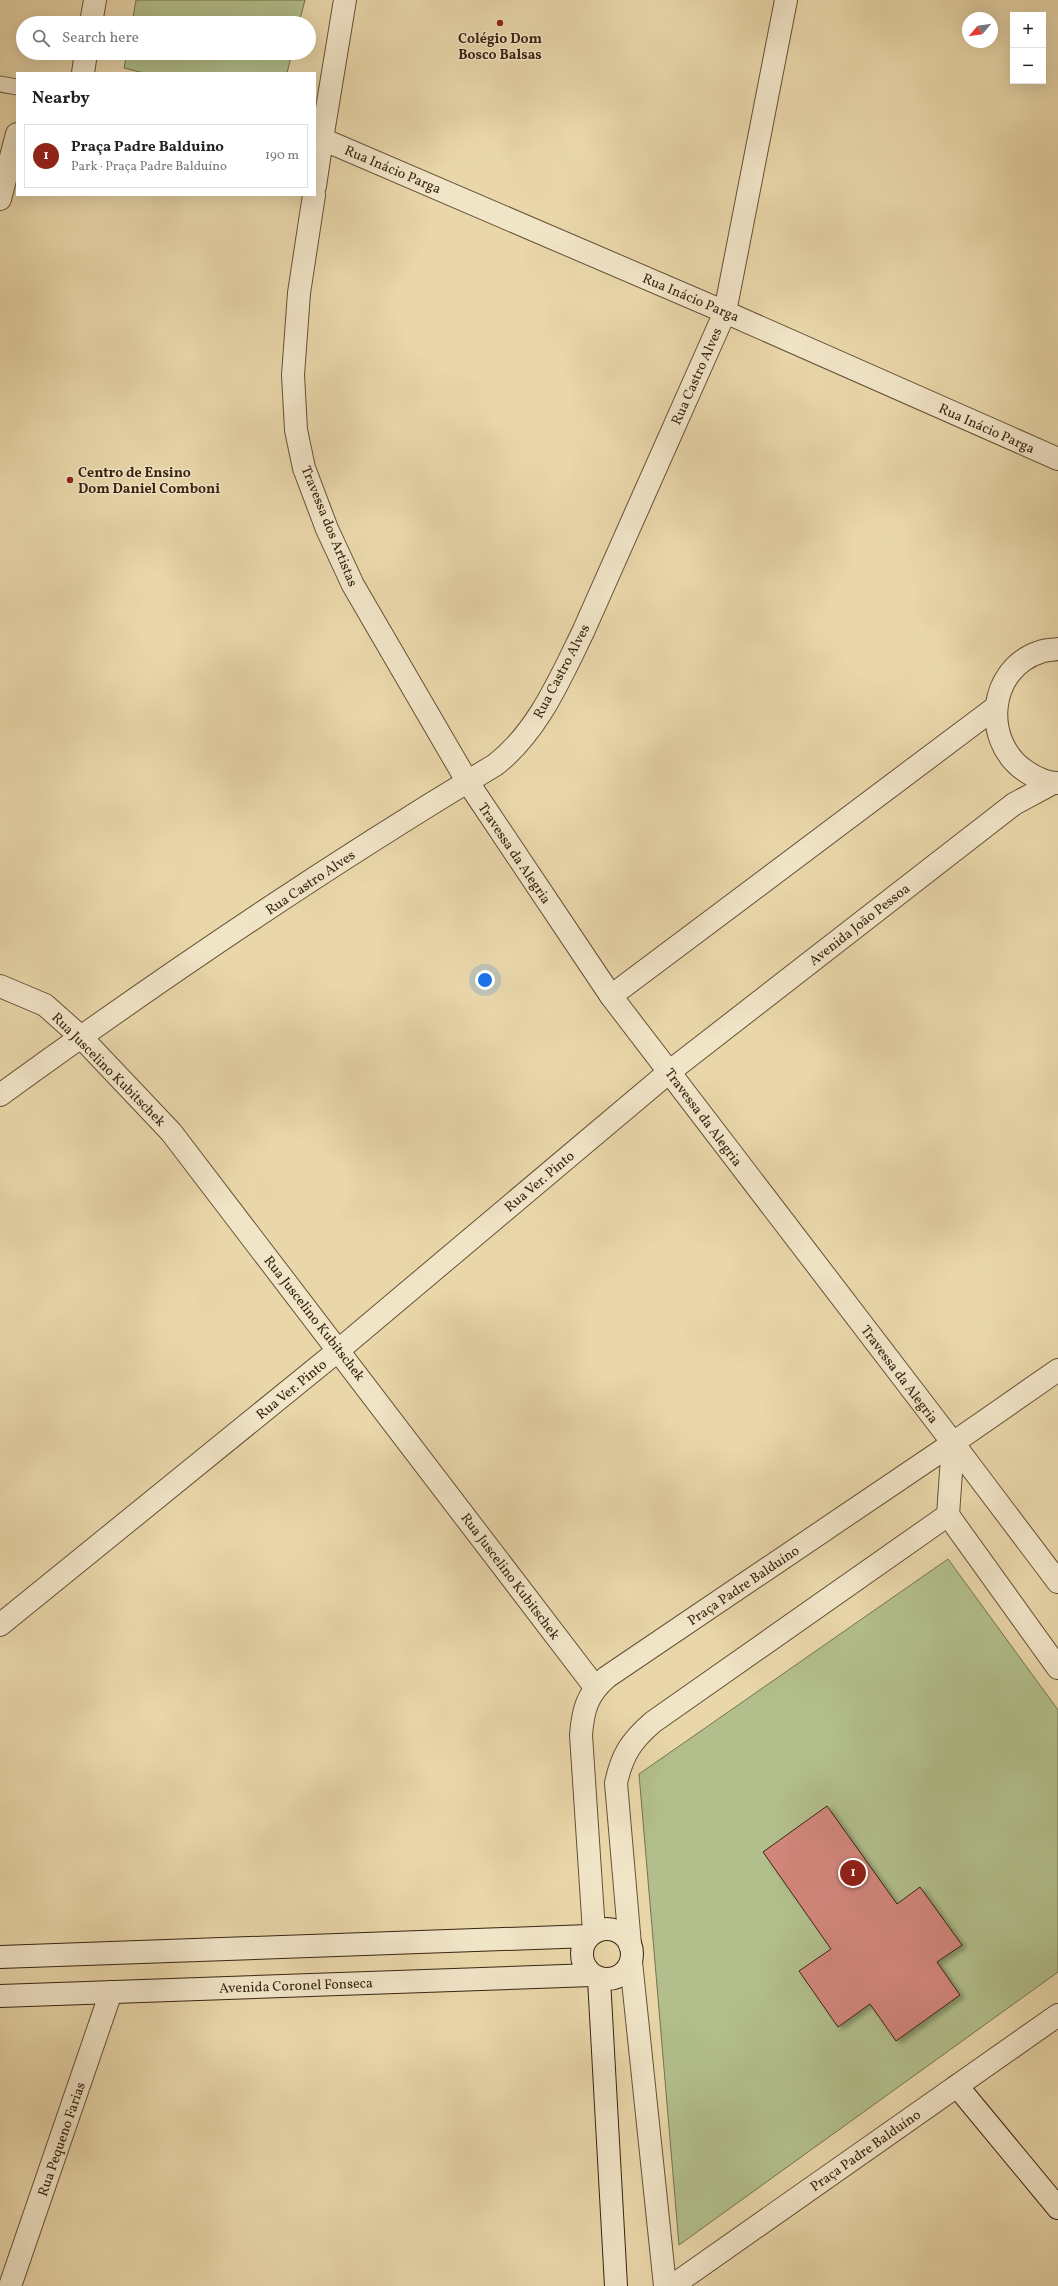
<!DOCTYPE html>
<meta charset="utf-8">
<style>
body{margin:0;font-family:Vollkorn,serif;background:#f2f2f2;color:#222}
.controls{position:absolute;right:12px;top:12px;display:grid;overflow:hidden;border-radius:0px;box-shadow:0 4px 16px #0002}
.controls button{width:36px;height:36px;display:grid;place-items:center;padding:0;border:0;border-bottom:1px solid #e0e0e0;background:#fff;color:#222;font:20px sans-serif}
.compass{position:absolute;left:962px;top:12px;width:36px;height:36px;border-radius:50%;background:#fff;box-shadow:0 4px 16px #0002;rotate:241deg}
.you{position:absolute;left:485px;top:980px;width:14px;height:14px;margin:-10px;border:3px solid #fff;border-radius:50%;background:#1a73e8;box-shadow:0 0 0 6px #1a73e833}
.badge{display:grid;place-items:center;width:26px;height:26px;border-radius:50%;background:#8f2418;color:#fff;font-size:13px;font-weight:700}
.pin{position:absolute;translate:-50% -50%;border:2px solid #fff;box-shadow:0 1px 4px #0006}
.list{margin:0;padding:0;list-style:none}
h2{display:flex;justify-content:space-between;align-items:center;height:52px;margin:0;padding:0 16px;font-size:17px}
h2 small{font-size:13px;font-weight:400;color:#767676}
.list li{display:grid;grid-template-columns:26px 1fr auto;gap:12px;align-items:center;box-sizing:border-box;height:64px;margin:0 8px 8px;padding:0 8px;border:1px solid #e0e0e0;border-radius:0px}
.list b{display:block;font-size:15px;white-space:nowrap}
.list p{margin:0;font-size:13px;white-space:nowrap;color:#767676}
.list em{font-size:13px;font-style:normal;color:#767676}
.icon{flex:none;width:22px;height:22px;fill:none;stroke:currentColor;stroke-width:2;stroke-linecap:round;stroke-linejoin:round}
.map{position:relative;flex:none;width:1058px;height:2286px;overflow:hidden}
.search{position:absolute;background:#fff;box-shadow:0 4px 16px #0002;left:16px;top:16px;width:300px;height:44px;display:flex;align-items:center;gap:10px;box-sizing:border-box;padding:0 14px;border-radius:22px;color:#767676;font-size:15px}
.panel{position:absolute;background:#fff;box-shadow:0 4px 16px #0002;left:16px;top:72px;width:300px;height:124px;border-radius:0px}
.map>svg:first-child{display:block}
.green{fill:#b2bf8c;stroke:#76724e}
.building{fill:#d2877c;stroke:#392410;filter:url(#shadow)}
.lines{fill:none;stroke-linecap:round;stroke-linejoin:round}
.service-casing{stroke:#655136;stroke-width:17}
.minor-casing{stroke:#655136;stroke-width:24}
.tertiary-casing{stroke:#655136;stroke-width:24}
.secondary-casing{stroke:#392410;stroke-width:24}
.service{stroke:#f1e5c8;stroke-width:15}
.minor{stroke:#f1e5c8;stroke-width:22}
.tertiary{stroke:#f1e5c8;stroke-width:22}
.secondary{stroke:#f1e5c8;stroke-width:22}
.poi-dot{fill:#8f2418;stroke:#f1e5c8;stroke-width:1.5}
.labels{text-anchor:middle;stroke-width:3;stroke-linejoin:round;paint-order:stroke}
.poi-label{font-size:14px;font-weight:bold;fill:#392410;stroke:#f1e5c8}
.street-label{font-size:14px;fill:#392410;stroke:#f1e5c8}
</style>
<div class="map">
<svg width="1058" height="2286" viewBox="0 0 1058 2286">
<defs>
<filter id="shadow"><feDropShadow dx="4.5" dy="2.5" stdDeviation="2" flood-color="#0004"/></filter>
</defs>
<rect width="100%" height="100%" fill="#e9d7aa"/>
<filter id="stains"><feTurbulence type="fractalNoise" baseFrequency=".005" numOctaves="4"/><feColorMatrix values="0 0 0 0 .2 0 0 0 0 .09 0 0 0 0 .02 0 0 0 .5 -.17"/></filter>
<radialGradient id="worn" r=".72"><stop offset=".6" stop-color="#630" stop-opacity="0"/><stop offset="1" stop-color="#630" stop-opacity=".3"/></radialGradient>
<g class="green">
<path d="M136,0H305L299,23H132Z"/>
<path d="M127,53H292L287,73H144L124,68Z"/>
<path d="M948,1559L1058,1710V1972L679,2245L639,1774Z"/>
</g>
<path class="building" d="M827,1806L897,1904L920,1887L962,1945L937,1962L960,1995L896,2041L870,2004L838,2027L799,1971L831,1949L763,1852Z"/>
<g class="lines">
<defs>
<path id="service" d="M0,84L17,87"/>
<g id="minor">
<path d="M315,186L322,139"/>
<path d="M314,195L299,293L293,375L296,430L304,468L327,529L353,585L467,781L611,996L953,1443"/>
<path d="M1058,649C1052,650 1045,650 1040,652C988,669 982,740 1024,770C1034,777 1046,783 1058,783"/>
<path d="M0,986L45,1005L81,1037L171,1132L595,1687"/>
<path d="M611,996L996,707"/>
<path d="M0,1095C160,979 325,867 495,765C537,733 560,679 583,632L725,312L786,0"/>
<path d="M0,1625L340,1349L669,1072L1014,804L1053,783"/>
<path d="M10,2286L111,1992"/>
</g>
<g id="tertiary">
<path d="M91,23L95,0"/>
<path d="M83,73L86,53"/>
<path d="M315,137L322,139L345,0"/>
<path d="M322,139L725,312L1058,459"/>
<path d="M0,199L17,134"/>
<path d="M948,1515L953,1443L1058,1370"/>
<path d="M594,1932L581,1735C583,1710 587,1694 607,1677L953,1443L1058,1582"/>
<path d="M630,1945L616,1783C622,1755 631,1741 653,1722L948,1515L1058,1668"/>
<path d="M631,1962L665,2286"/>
<path d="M672,2286L1058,2015"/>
</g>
<g id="secondary">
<circle cx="607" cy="1954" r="25"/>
<path d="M0,1957L589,1936"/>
<path d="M599,1979L616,2286"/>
<path d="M0,1996L592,1975"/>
<path d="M957,2086L1058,2208"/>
</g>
</defs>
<use href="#service" class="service-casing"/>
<use href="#minor" class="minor-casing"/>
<use href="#tertiary" class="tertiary-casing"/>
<use href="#secondary" class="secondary-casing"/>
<use href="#service" class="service"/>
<use href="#minor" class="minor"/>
<use href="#tertiary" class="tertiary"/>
<use href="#secondary" class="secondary"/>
</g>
<g class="poi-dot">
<circle cx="500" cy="23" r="4"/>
<circle cx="70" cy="480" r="4"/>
</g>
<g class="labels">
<g class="poi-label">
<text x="500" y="43">Colégio Dom<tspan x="500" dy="16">Bosco Balsas</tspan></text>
<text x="78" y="477" text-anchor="start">Centro de Ensino<tspan x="78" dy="16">Dom Daniel Comboni</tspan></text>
</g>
<g class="street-label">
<text transform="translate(393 169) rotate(23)" y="5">Rua Inácio Parga</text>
<text transform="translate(691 297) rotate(23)" y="5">Rua Inácio Parga</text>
<text transform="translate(696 376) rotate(-66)" y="5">Rua Castro Alves</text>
<text transform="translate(987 428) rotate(24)" y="5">Rua Inácio Parga</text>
<text transform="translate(330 526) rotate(68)" y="5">Travessa dos Artistas</text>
<text transform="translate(561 671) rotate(-62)" y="5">Rua Castro Alves</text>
<text transform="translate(515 853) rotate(56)" y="5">Travessa da Alegria</text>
<text transform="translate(310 882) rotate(-34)" y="5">Rua Castro Alves</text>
<text transform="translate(859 924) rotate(-38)" y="5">Avenida João Pessoa</text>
<text transform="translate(109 1069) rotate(45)" y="5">Rua Juscelino Kubitschek</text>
<text transform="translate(704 1117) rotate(53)" y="5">Travessa da Alegria</text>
<text transform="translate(539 1181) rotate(-40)" y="5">Rua Ver. Pinto</text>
<text transform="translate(315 1318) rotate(52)" y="5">Rua Juscelino Kubitschek</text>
<text transform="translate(900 1374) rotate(53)" y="5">Travessa da Alegria</text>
<text transform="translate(291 1389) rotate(-39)" y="5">Rua Ver. Pinto</text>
<text transform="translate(511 1576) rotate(53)" y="5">Rua Juscelino Kubitschek</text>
<text transform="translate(743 1585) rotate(-34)" y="5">Praça Padre Balduíno</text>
<text transform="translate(296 1985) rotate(-2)" y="5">Avenida Coronel Fonseca</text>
<text transform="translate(61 2139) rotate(-71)" y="5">Rua Pequeno Farias</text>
<text transform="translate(865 2150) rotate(-35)" y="5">Praça Padre Balduíno</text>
</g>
</g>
<rect width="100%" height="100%" filter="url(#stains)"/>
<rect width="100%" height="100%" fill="url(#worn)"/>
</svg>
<div class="controls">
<button>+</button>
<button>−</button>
</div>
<svg class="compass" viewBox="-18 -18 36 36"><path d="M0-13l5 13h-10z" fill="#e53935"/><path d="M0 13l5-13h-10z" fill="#767676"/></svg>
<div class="you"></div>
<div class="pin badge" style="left:853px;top:1873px">1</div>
<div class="search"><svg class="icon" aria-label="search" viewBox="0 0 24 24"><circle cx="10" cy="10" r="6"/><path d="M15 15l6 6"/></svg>Search here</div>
<section class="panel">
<h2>Nearby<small></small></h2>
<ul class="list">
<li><span class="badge">1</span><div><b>Praça Padre Balduino</b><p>Park · Praça Padre Balduíno</p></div><em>190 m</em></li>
</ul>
</section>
</div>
